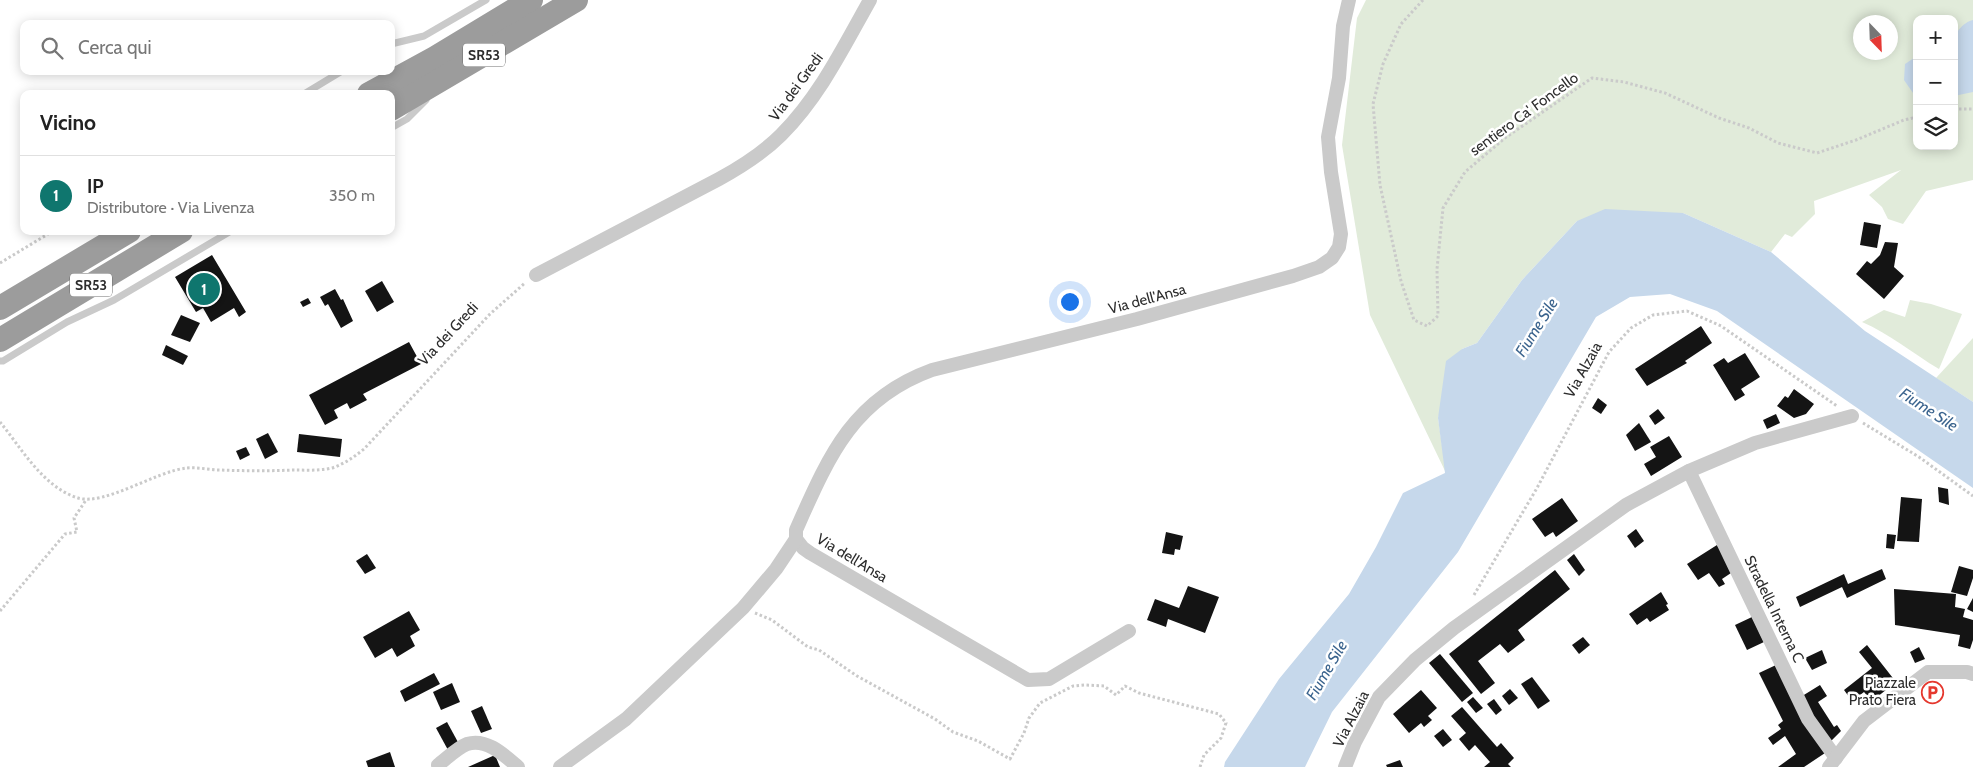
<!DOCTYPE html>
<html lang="it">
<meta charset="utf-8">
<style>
body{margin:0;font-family:Cabin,sans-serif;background:#f6f6f6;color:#222}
.controls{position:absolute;right:15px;top:15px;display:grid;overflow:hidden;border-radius:10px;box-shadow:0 2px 12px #0003}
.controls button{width:45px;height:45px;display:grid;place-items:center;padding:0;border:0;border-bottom:1px solid #e0e0e0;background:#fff;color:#222;font:25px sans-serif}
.compass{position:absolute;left:1853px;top:15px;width:45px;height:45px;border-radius:50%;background:#fff;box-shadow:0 2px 12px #0003;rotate:157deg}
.you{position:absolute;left:1069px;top:301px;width:18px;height:18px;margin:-12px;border:4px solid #fff;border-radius:50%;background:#1a73e8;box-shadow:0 0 0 8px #1a73e833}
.badge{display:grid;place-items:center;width:32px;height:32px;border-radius:50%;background:#0f766e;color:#fff;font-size:16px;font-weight:700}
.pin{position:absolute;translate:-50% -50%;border:2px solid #fff;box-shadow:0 1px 5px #0006}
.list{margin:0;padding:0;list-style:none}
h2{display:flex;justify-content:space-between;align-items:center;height:65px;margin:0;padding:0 20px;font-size:21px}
h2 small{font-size:16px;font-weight:400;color:#767676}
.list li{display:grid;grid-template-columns:32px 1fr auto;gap:15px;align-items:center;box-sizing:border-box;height:80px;padding:0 20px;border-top:1px solid #e0e0e0}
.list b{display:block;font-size:19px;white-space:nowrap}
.list p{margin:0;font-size:16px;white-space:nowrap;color:#767676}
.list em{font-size:16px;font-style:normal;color:#767676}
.icon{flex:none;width:28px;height:28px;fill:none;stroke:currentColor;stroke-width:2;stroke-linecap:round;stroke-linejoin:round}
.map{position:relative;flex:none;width:1973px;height:767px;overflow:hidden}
.search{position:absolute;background:#fff;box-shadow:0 2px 12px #0003;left:20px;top:20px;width:375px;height:55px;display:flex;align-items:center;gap:12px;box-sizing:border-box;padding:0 18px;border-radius:10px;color:#767676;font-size:19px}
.panel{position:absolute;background:#fff;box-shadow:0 2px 12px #0003;left:20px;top:90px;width:375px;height:145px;border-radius:10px}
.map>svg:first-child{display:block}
.green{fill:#e1ebda;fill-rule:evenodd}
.water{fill:#c6d8eb}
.building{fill:#141414}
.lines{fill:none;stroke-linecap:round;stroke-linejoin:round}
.path{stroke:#cacaca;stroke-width:3;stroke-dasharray:2.5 2.5;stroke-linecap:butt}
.service{stroke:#cacaca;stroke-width:7}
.minor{stroke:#cacaca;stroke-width:14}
.trunk{stroke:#9c9c9c;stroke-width:24}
.labels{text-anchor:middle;stroke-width:5;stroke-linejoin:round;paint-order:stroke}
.shield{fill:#fff;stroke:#6c6c6c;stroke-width:1}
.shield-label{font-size:14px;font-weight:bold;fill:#2d2d2d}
.street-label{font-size:15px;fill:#2d2d2d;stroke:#fff}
.poi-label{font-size:15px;fill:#2d2d2d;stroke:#fff;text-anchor:end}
.water-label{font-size:16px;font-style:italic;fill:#3b648e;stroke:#fff}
</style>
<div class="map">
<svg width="1973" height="767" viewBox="0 0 1973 767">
<rect width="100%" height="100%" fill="#fff"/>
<g class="green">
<path d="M1366,0H1973V180L1926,191L1903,224L1888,219L1882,207L1869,195L1901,170L1814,201L1815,214L1792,237L1785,234L1771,252L1683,213L1577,221L1522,280L1477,343L1462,349L1438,418L1446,473L1370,315L1342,145L1357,18ZM1917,19H1954V146H1917ZM1860,22H1890V52H1860Z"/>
<path d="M1910,300L1931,304L1962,314L1939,369C1912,353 1890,334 1862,322L1884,310L1905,317Z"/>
<path d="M1973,338V402L1936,378Z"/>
</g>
<g class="water">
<path d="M1973,20V92L1954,96C1954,85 1951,44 1955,36C1958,29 1966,21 1973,20Z"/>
<path d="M1917,56V94L1913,93L1904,80L1905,64Z"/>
<path d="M1605,209L1683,213L1771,252L1865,331L1973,402V488L1717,311L1670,294L1630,297L1596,317L1458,552L1332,712L1305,767H1224L1225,762L1279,679L1349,594L1376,547L1403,493L1445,473L1438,418L1446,361L1462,349L1477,343L1522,280L1577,221Z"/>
</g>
<g class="building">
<path d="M1864,222L1881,225L1877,248L1860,245Z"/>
<path d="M1885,242L1898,243L1894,267L1904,276L1884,299L1856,274L1867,261L1871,264L1880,255Z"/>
<path d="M212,255L246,312L239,317L234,308L211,322L203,308L196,312L175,277Z"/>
<path d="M382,281L394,302L377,312L365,291Z"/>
<path d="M335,289L341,300L343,299L353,321L341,328L328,304L325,306L320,297Z"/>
<path d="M308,298L311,303L303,307L300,302Z"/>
<path d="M181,315L200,323L190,342L171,335Z"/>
<path d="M1701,326L1712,343L1685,361L1687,363L1647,386L1635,369Z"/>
<path d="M409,342L421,364L363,394L367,400L350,409L347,403L334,410L338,418L325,425L309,395Z"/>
<path d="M166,345L188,356L183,365L162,355Z"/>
<path d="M1745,353L1760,377L1741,389L1745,395L1735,401L1713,365L1724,358L1728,363Z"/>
<path d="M1794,389L1814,404L1806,414L1794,418L1777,406L1785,396L1788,398Z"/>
<path d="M1598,398L1607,405L1601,414L1592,408Z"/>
<path d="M1658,409L1665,418L1655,425L1649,416Z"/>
<path d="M1776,414L1780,423L1767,429L1763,420Z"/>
<path d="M1639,423L1651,442L1635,451L1626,435Z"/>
<path d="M268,433L278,452L265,459L256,439Z"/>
<path d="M299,434L342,439L340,457L297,452Z"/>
<path d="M1669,436L1682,457L1651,476L1644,464L1656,457L1650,447Z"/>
<path d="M246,447L250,455L240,460L236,451Z"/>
<path d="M1938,487L1948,489L1949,505L1939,502Z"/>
<path d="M1901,497L1922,499L1919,542L1897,541Z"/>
<path d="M1562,498L1578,521L1556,537L1553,532L1545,537L1532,519Z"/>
<path d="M1636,529L1644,541L1635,548L1627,536Z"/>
<path d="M1166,532L1183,536L1180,550L1175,549L1174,555L1162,553Z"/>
<path d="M1887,534L1896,535L1894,549L1886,548Z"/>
<path d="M1717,545L1734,571L1722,579L1725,584L1719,587L1709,573L1698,580L1687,564Z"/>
<path d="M367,554L376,568L365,574L356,561Z"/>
<path d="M1574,554L1585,570L1579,576L1567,560Z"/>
<path d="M1959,566L1973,570V578L1967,596L1951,592Z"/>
<path d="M1882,569L1886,579L1847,598L1842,587L1800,607L1796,597L1844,574L1848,584Z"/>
<path d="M1555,570L1570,589L1518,630L1525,640L1508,653L1500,644L1478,661L1495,683L1481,694L1449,654Z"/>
<path d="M1188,586L1219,597L1205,633L1168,619L1166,627L1147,620L1155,599L1179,608Z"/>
<path d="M1894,589L1956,594L1955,607L1965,609L1963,617L1973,620V640L1970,649L1958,646L1960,635L1895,625Z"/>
<path d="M1661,592L1668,604L1666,605L1669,610L1650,622L1647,618L1637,625L1629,614Z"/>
<path d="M1973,598V612L1967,609Z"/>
<path d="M409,611L420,630L410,636L415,646L397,657L392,648L375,658L363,637Z"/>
<path d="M1752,617L1764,642L1747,650L1735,625Z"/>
<path d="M1583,637L1590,645L1579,654L1572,645Z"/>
<path d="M1867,645L1896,682L1872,701L1864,692L1852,701L1844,690L1872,668L1859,652Z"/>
<path d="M1919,647L1925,659L1915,663L1910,652Z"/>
<path d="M1822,650L1827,663L1812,670L1805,658Z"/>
<path d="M1440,654L1473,693L1462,702L1429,663Z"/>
<path d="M1776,665L1825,753L1804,767H1778L1796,754L1785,736L1773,745L1768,738L1781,729L1778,725L1783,721L1759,673Z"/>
<path d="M434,673L440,684L405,702L400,691Z"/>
<path d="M1532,677L1550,701L1538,709L1521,684Z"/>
<path d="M452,683L460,702L441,710L433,692Z"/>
<path d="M1820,685L1827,696L1818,702L1834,727L1837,725L1841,731L1829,743L1799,698Z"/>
<path d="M1510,689L1518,698L1509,705L1502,696Z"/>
<path d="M1421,690L1437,708L1428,716L1432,720L1424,727L1421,723L1409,733L1393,714Z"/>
<path d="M1473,697L1483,708L1476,713L1467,702Z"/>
<path d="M1494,699L1502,710L1496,715L1487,704Z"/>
<path d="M482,706L492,729L481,733L471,711Z"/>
<path d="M1462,707L1497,747L1501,743L1514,758L1508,764L1511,767H1484L1490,762L1475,745L1469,751L1459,739L1466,733L1451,716Z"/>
<path d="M447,722L459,744L448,750L436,728Z"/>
<path d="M1443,729L1452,740L1443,747L1434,736Z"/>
<path d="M390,752L395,767H368L366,761Z"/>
<path d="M495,755L500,767H468Z"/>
<path d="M1400,760L1403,767H1387L1386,765Z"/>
</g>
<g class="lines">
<g class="path">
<path d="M1423,0L1401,24L1383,64L1373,104L1380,185L1401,281L1414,320L1427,326L1438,316L1437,269L1443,208L1465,172L1505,138L1592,78L1624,82L1665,93L1719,118L1749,128L1778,143L1817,153L1856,140L1904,120L1917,117"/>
<path d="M1954,109H1973"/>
<path d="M0,263L53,231"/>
<path d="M0,422C22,449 43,487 78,498C105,506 156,471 187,468C199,467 210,470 221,470C245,471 270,471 294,470C306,470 319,471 332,468C344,464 354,457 364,449L490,314L525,283"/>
<path d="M1863,423L1919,457L1973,496"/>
<path d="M1474,595L1537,488L1609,352L1631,328L1653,315L1687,311L1721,326L1837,406"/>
<path d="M0,611L65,534L77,532L74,518L86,500"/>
<path d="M755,613L772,620L808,647L819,650L857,676L935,719L953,732L978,741L1010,759L1024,733L1029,718L1040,703L1073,686L1085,685L1104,686L1116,695L1125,686L1139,693L1219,714L1226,723L1221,738L1204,755L1200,767"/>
</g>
<g class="service">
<path d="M391,44L424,36L486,0"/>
<path d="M304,94L342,71"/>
<path d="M391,128L407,119L426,100"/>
<path d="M0,361H3L67,322L114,300L231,231"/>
</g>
<g class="minor">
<path d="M536,275L719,179C741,167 763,153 781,135C820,96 844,46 870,0"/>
<path d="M1689,471L1808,719L1836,758"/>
<path d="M796,539L803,548L810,553L1028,680L1049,679L1129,631"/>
<path d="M438,765C446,759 457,748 467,744C487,738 504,755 518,767"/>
<path d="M560,767L626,719L743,608L776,569L796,539V530C828,458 852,399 932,370L1137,319L1293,276L1319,267L1332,258L1339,247L1341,234L1331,172L1328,137L1339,78L1343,26L1349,0"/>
<path d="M1345,767L1355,742L1379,697L1415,660L1454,628L1626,505L1689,471L1755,443L1852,416"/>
<path d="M1829,767L1864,721L1928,672H1967L1973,674"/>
</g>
<g class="trunk">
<path d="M369,94L435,58L531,0"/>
<path d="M391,109L576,0"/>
<path d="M0,308L129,231"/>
<path d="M0,340L181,231"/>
</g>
</g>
<defs>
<symbol id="parking-ring" viewBox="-11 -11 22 22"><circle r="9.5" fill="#fff" stroke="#e5382e" stroke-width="1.5"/><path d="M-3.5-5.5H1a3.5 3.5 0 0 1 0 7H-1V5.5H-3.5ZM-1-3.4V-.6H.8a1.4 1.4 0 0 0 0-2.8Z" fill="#e5382e"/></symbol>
</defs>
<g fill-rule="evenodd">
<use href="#parking-ring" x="1920" y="680" width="25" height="25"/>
</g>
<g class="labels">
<g class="shield">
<rect x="463" y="43.5" width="42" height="23" rx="4"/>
<rect x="70" y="273.5" width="42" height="23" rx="4"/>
</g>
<g class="shield-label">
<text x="484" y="60">SR53</text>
<text x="91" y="290">SR53</text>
</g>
<g class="street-label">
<text transform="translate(796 87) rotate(-54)" y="5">Via dei Gredi</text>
<text transform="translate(1524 114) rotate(-36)" y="5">sentiero Ca' Foncello</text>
<text transform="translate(1147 299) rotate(-15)" y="5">Via dell'Ansa</text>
<text transform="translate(448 334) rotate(-47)" y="5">Via dei Gredi</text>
<text transform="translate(1583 370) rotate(-61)" y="5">Via Alzaia</text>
<text transform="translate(852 558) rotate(31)" y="5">Via dell'Ansa</text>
<text transform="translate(1774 609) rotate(64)" y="5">Stradella Interna C</text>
<text transform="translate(1351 719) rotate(-63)" y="5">Via Alzaia</text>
</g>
<g class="poi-label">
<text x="1916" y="688">Piazzale<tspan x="1916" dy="17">Prato Fiera</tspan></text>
</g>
<g class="water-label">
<text transform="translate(1536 327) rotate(-58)" y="6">Fiume Sile</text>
<text transform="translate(1929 409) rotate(33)" y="6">Fiume Sile</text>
<text transform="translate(1326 670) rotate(-60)" y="6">Fiume Sile</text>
</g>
</g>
</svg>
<div class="controls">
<button>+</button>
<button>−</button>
<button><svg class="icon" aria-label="layers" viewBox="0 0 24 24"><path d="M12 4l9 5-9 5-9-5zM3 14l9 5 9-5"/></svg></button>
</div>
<svg class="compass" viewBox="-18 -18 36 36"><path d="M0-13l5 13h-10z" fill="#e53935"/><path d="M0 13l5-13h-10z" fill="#767676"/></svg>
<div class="you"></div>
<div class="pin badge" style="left:204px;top:289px">1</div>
<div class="search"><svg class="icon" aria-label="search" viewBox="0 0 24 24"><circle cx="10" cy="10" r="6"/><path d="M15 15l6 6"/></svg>Cerca qui</div>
<section class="panel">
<h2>Vicino<small></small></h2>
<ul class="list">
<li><span class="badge">1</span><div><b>IP</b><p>Distributore · Via Livenza</p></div><em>350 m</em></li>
</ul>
</section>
</div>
